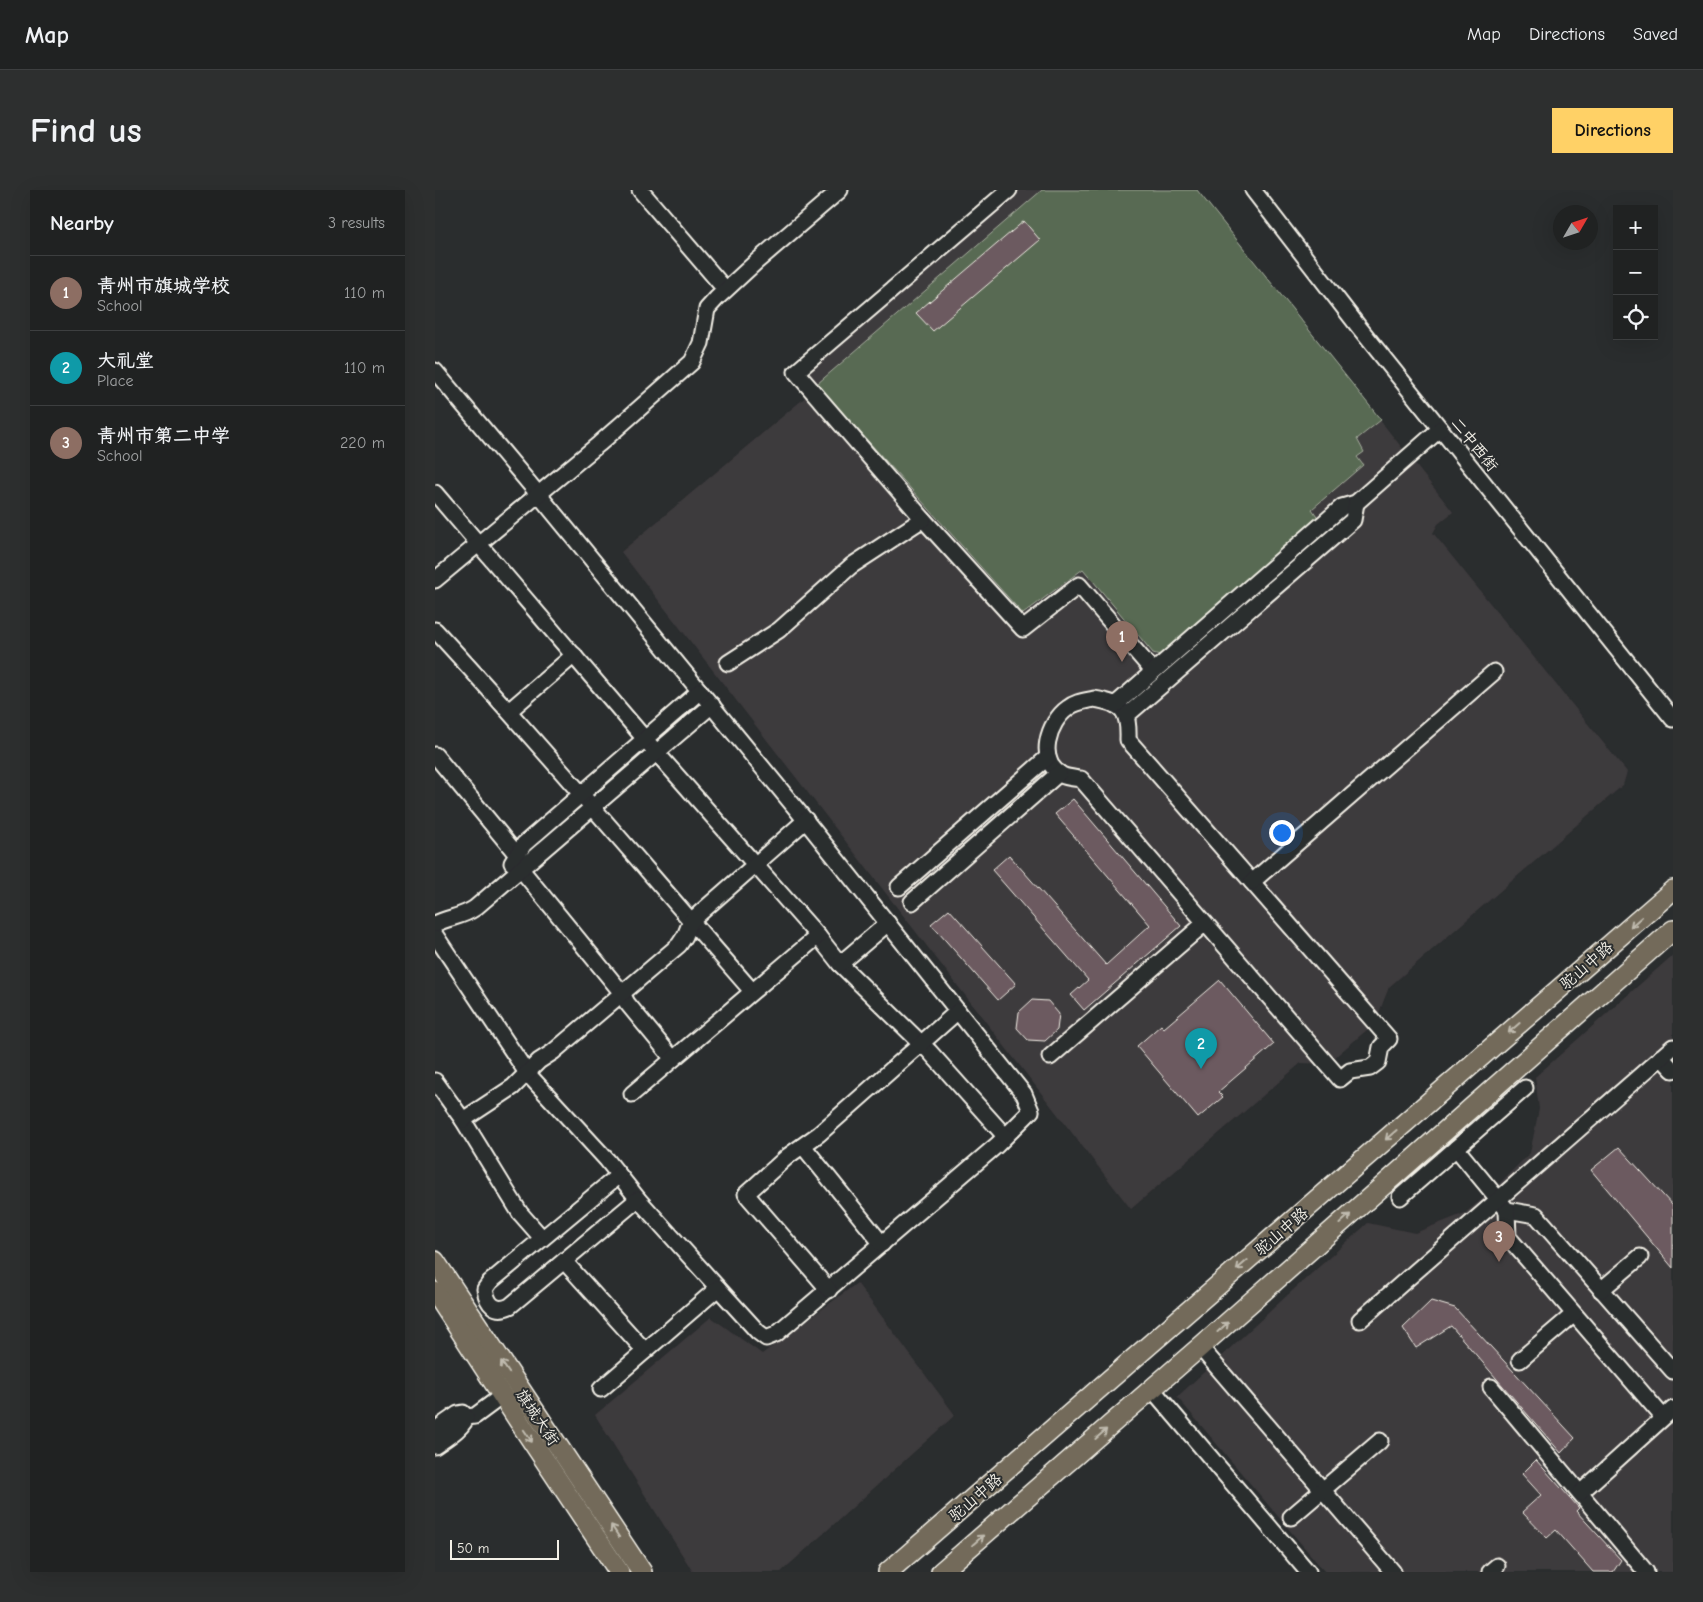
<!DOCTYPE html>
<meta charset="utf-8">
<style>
body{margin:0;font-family:"Comic Neue","LXGW WenKai TC",sans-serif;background:#2d2f2f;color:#f1f3f6}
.controls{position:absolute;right:15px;top:15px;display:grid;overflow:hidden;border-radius:0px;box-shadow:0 5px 20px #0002}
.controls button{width:45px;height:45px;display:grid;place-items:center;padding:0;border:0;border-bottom:1px solid #3d3f40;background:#202222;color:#f1f3f6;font:25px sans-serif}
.compass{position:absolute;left:1118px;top:15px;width:45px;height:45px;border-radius:50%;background:#202222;box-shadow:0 5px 20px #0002;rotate:51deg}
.scale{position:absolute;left:15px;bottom:12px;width:109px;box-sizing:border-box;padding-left:5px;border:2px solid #f4f1e8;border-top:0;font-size:14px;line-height:18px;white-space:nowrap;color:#f4f1e8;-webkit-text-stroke:4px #2a2d2e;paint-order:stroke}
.you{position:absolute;left:846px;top:642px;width:18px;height:18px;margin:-12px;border:4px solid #fff;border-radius:50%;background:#1a73e8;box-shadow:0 0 0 8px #1a73e833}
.badge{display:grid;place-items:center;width:32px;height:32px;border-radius:50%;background:#ffd166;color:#fff;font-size:16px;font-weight:700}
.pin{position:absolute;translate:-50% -41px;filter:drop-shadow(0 1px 2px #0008)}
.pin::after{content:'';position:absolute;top:26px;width:18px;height:15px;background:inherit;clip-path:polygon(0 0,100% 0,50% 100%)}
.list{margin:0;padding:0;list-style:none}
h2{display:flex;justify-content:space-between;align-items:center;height:65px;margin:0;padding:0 20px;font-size:21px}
h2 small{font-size:16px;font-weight:400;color:#a2a4a5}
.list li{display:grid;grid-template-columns:32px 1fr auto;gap:15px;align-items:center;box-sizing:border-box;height:75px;padding:0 20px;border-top:1px solid #3d3f40}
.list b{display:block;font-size:19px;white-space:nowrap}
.list p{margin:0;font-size:16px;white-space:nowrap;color:#a2a4a5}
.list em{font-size:16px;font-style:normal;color:#a2a4a5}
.icon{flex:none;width:28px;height:28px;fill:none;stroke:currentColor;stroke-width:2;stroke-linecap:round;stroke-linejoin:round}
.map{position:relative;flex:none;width:1238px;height:1382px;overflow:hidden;border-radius:0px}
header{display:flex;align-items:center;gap:30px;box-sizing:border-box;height:70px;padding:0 25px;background:#202222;border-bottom:1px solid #3d3f40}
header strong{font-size:24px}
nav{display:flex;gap:28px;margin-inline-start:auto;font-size:18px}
.intro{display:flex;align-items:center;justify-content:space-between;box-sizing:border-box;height:120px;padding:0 30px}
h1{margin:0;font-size:35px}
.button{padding:12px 22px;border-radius:0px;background:#ffd166;color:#111;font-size:18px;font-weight:700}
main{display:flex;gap:30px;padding:0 30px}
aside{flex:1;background:#202222;border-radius:0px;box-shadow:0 5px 20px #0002}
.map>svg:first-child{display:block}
.built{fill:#3e3a3d}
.green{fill:#596a53;stroke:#a6ae9e}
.building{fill:#6c5a60;stroke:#f4f1e8}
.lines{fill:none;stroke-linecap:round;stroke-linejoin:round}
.minor-casing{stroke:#f4f1e8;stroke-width:19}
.major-casing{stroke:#f4f1e8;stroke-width:22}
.minor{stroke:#2a2d2e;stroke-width:15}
.major{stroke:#736b5a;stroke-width:19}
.oneway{stroke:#c0bbaf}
.labels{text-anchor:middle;stroke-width:4;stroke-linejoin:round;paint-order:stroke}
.street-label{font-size:16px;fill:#f4f1e8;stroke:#2a2d2e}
</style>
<header>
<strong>Map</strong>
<nav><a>Map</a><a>Directions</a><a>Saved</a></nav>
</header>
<div class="intro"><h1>Find us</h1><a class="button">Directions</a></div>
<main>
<aside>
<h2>Nearby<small>3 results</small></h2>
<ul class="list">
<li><span class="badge" style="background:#8d6e63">1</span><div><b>青州市旗城学校</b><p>School</p></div><em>110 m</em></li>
<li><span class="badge" style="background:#0f9aa8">2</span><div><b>大礼堂</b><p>Place</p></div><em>110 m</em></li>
<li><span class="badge" style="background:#8d6e63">3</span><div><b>青州市第二中学</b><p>School</p></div><em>220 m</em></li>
</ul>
</aside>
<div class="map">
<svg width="1238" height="1382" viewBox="0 0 1238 1382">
<rect width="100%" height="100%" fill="#2a2d2e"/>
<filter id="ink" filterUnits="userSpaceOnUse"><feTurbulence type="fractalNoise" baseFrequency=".02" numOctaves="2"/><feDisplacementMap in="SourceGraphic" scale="10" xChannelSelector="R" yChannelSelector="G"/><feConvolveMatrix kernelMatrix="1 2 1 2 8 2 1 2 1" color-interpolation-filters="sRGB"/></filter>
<g filter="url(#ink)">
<g class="built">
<path d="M561,0H762L1018,322L1003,334L998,343L1192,582L1188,595L954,797L940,833L892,874L866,873L696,1019L186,362L373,205L354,180Z"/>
<path d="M1238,765V1382H890L742,1207L857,1101L933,1033L980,1043L1030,1023L1056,1002L1095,963L1104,919L1100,887Z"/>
<path d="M422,1093L520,1225L346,1382H258L160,1225L276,1127L327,1164Z"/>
</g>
<path class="green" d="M607,0H762L946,230L922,249L929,262L922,267L928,275L877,319L884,329L725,465L718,463L648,379L588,424L382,194Z"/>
<g class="building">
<path d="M589,31L605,50L498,141L481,123Z"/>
<path d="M638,609L746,736L649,820L636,805L653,790L557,680L574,665L671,775L715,735L620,624Z"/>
<path d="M514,719L581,794L563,810L496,734Z"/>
<path d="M785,790L839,854L783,902L788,907L763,928L702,856L726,835L729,838Z"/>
<path d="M597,810L613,811L624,824L622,840L610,851L593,850L582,838L584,822Z"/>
<path d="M1184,957L1238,1016V1078L1156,980Z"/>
<path d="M996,1111L1020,1118L1140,1248L1126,1263L1016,1136L981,1158L968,1138Z"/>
<path d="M1101,1270L1144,1318L1141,1321L1186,1370L1178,1382H1158L1121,1340L1112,1348L1087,1322L1106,1305L1087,1284Z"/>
</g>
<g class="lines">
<defs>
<g id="minor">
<path d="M205,0L290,99"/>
<path d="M574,0L361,182L488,329L588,439L644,395L718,481"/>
<path d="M818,0L923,136L1238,529"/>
<path d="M0,181L104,305L363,621L589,904L596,921L562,955L341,1144L331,1148L323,1142L283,1098L203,1009L172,970L92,883L0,745"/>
<path d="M0,303L221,562L383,746L405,774L494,861L570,946"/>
<path d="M0,390L164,254L257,172L266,153L272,119L282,108L321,72L405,0"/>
<path d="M0,440C109,558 212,681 317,801"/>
<path d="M293,473L344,440L416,376L488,329"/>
<path d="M659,509C688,514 694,520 693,550L954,849L946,857L943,872L935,878L915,881L905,889L646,589C640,588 632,588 627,585C601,571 613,532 633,518C640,512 650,511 659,509Z"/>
<path d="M680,515L907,317L921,313L1005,239"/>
<path d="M74,521L139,465"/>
<path d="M691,526L918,330L921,313"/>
<path d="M0,565L83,666L89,683L187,803L192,813L238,869"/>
<path d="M77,673L89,654L265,501"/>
<path d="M817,692L1059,482"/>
<path d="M464,697L613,567"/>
<path d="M477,712L624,583"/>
<path d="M0,734C14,727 27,727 40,718L277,515"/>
<path d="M405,774L453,733"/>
<path d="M615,867L770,733"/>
<path d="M1226,867L1238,880"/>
<path d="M0,891L28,930L85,1023L107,1048"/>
<path d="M197,904L383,746"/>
<path d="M28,930L78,897L104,871L118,862L244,755L250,746L256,731L371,630"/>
<path d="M368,956L447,1054"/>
<path d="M1021,958L1072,1020L1101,1025L1238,1181"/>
<path d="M184,985L55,1092L50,1099C52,1114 60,1123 75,1116L203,1009"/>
<path d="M965,1007L1090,898"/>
<path d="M1072,1020L1073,1047L1228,1227"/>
<path d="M129,1071L210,1161"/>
<path d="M394,1100L311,1004L353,966L384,944L523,821"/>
<path d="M1166,1100L1205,1067"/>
<path d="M925,1130L1238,857"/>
<path d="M765,1157L958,1382"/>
<path d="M1085,1170L1139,1124"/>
<path d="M1056,1197L1211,1382"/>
<path d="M166,1199L283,1098"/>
<path d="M717,1199L873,1382"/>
<path d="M31,1227L40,1226L67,1206"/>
<path d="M0,1240L23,1224L28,1223L31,1227C30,1237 8,1250 0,1256"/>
<path d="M1145,1303L1238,1219"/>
<path d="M856,1327L945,1251"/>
<path d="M1055,1382L1062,1376"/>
</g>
<g id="major">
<path d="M0,1071L207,1382"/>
<path d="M0,1102L87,1236L184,1382"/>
<path d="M453,1382L1238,700"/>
<path d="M506,1382L765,1157L1238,740"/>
</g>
</defs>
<use href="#minor" class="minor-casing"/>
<use href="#major" class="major-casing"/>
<use href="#minor" class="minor"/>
<use href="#major" class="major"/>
</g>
<defs><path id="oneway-shaft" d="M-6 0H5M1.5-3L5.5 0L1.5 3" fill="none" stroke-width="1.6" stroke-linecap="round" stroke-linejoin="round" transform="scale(1.25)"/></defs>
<g class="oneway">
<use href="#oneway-shaft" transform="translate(1201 732) rotate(139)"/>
<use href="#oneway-shaft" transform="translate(1079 838) rotate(139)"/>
<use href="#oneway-shaft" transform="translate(956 945) rotate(139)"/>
<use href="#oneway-shaft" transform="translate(910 1029) rotate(-42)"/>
<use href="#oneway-shaft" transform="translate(807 1075) rotate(139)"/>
<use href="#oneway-shaft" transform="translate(788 1137) rotate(-42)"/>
<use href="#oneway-shaft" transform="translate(70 1177) rotate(-124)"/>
<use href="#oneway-shaft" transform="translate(666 1244) rotate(-41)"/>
<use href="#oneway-shaft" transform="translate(93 1246) rotate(56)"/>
<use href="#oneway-shaft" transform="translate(180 1341) rotate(-124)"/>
<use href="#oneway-shaft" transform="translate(543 1350) rotate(-41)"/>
</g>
</g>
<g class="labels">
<g class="street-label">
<text transform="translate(1040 254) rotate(51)" y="6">二中西街</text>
<text transform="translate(1151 775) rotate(-41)" y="6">驼山中路</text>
<text transform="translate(846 1041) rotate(-41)" y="6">驼山中路</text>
<text transform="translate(103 1227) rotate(56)" y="6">旗城大街</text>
<text transform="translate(540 1307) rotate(-41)" y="6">驼山中路</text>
</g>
</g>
</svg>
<div class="controls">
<button>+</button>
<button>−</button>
<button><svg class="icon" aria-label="locate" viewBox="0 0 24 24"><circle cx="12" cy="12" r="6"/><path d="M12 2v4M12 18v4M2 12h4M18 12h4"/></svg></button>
</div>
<svg class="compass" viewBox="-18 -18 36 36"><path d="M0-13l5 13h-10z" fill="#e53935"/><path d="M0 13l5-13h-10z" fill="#a2a4a5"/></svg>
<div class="scale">50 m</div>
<div class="you"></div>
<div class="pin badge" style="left:687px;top:472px;background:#8d6e63">1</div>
<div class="pin badge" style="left:766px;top:879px;background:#0f9aa8">2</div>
<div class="pin badge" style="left:1064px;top:1072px;background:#8d6e63">3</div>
</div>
</main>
